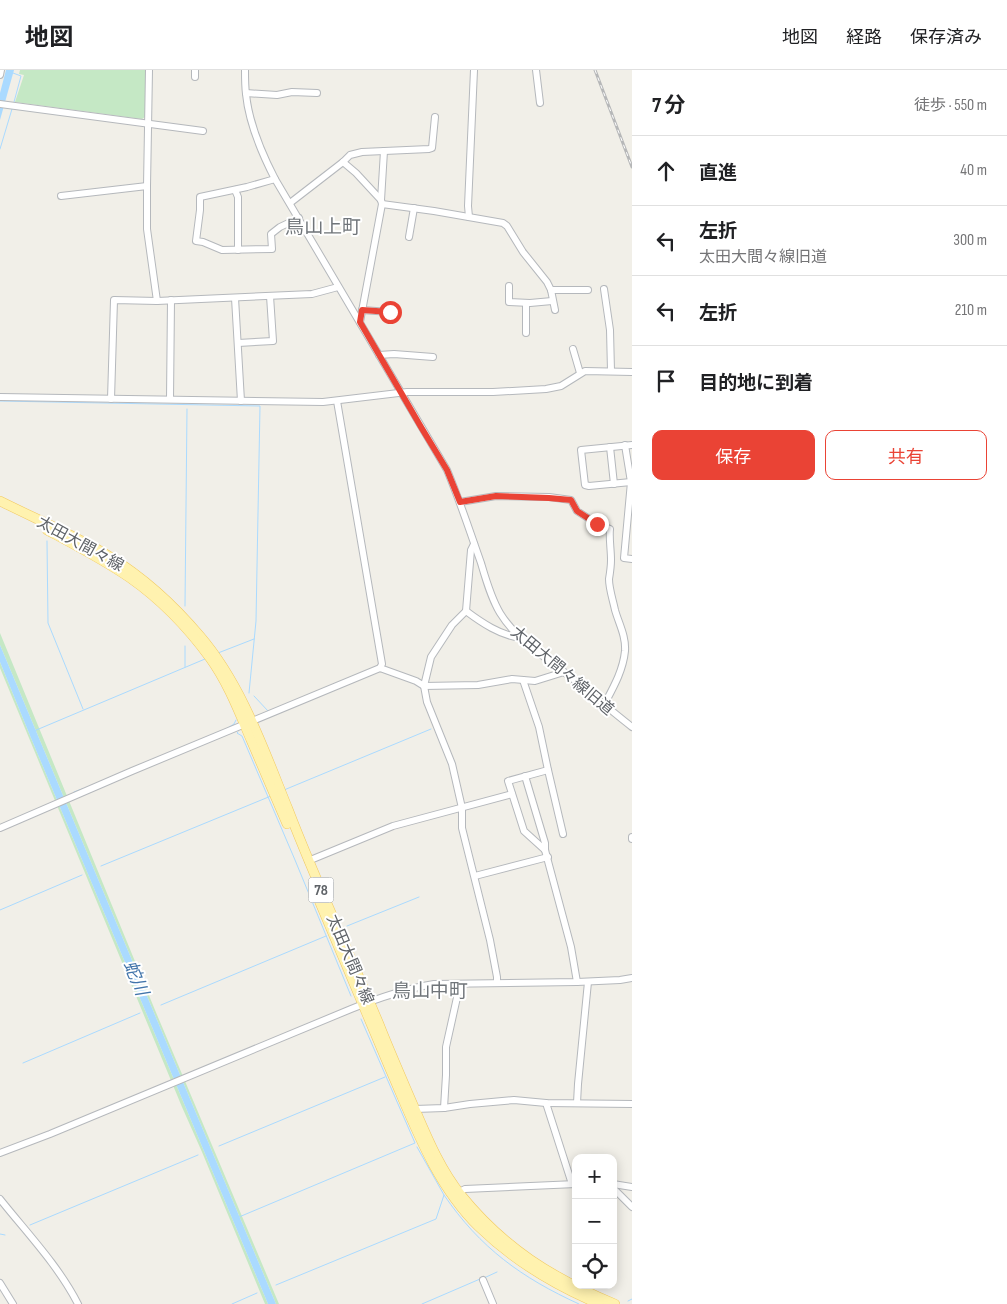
<!DOCTYPE html>
<html lang="ja">
<meta charset="utf-8">
<style>
body{margin:0;font-family:"Sofia Sans Condensed","Noto Sans JP",sans-serif;background:#f2f2f2;color:#202124}
.controls{position:absolute;right:15px;bottom:15px;display:grid;overflow:hidden;border-radius:10px;box-shadow:0 2px 12px #0003}
.controls button{width:45px;height:45px;display:grid;place-items:center;padding:0;border:0;border-bottom:1px solid #e0e0e0;background:#fff;color:#202124;font:25px sans-serif}
.stop{position:absolute;width:15px;height:15px;margin:-11px;border:4px solid #ea4335;border-radius:50%;background:#fff}
.stop.end{background:#ea4335;border-color:#fff;box-shadow:0 1px 5px #0008}
.list{margin:0;padding:0;list-style:none}
h2{display:flex;justify-content:space-between;align-items:center;height:65px;margin:0;padding:0 20px;font-size:21px}
h2 small{font-size:16px;font-weight:400;color:#757577}
.list li{display:grid;grid-template-columns:32px 1fr auto;gap:15px;align-items:center;box-sizing:border-box;height:70px;padding:0 20px;border-top:1px solid #e0e0e0}
.list b{display:block;font-size:19px;white-space:nowrap}
.list p{margin:0;font-size:16px;white-space:nowrap;color:#757577}
.list em{font-size:16px;font-style:normal;color:#757577}
.actions{display:flex;gap:10px;padding:15px 20px}
.actions a{flex:1;padding:11px 0;border:1px solid #ea4335;border-radius:10px;text-align:center;font-size:18px;color:#ea4335}
.actions .main{background:#ea4335;color:#fff}
.icon{flex:none;width:28px;height:28px;fill:none;stroke:currentColor;stroke-width:2;stroke-linecap:round;stroke-linejoin:round}
.map{position:relative;flex:none;width:632px;height:1234px;overflow:hidden}
header{display:flex;align-items:center;gap:30px;box-sizing:border-box;height:70px;padding:0 25px;background:#fff;border-bottom:1px solid #e0e0e0}
header strong{font-size:24px}
nav{display:flex;gap:28px;margin-inline-start:auto;font-size:18px}
main{display:flex}
aside{flex:1;background:#fff}
.map>svg:first-child{display:block}
.green{fill:#c5e8c5}
.water{fill:#aadaff}
.lines{fill:none;stroke-linecap:round;stroke-linejoin:round}
.stream{stroke:#aadaff;stroke-width:1}
.minor-casing{stroke:#b5b8bc;stroke-width:8}
.major-casing{stroke:#f2c960;stroke-width:10}
.minor{stroke:#fff;stroke-width:6}
.major{stroke:#fff2af;stroke-width:9}
.rail-casing{stroke:#b6b7b8;stroke-width:3}
.rail{stroke:#fff;stroke-width:1;stroke-dasharray:4;stroke-linecap:butt}
.route{stroke:#ea4335;stroke-width:6}
.labels{text-anchor:middle;stroke-width:4;stroke-linejoin:round;paint-order:stroke}
.shield{fill:#fff;stroke:#8f9295;stroke-width:1}
.shield-label{font-size:15px;font-weight:bold;fill:#5f6368}
.street-label{font-size:16px;fill:#5f6368;stroke:#fff}
.water-label{font-size:18px;font-style:italic;fill:#4174aa;stroke:#fff}
.quarter-label{font-size:19px;fill:#70757a;stroke:#fff}
</style>
<header>
<strong>地図</strong>
<nav><a>地図</a><a>経路</a><a>保存済み</a></nav>
</header>
<main>
<div class="map">
<svg width="632" height="1234" viewBox="0 0 632 1234">
<rect width="100%" height="100%" fill="#f1efe8"/>
<g class="green">
<path d="M20,0H145V47L142,49L15,32L24,5L19,4Z"/>
<path d="M0,563L155,940L279,1234H276L0,575Z"/>
<path d="M0,592L31,668L268,1234H265L202,1082L182,1037L0,598Z"/>
</g>
<g class="water">
<path d="M6,0H14L0,50V23Z"/>
<path d="M0,575L276,1234H268L31,668L0,592Z"/>
</g>
<g class="lines">
<g class="stream">
<path d="M13,3L21,6L14,32"/>
<path d="M0,79L12,39"/>
<path d="M0,331L260,336L256,551L249,623"/>
<path d="M47,471L48,553L83,639"/>
<path d="M185,536L187,339"/>
<path d="M218,583L254,569"/>
<path d="M185,597V576"/>
<path d="M254,626L268,641"/>
<path d="M226,659L234,654L236,650"/>
<path d="M34,661L205,589"/>
<path d="M238,662L237,663L242,666L295,790L351,926"/>
<path d="M284,720L431,659"/>
<path d="M74,722L82,719"/>
<path d="M101,796L271,726"/>
<path d="M0,840L82,805"/>
<path d="M347,856L419,827"/>
<path d="M161,935L326,866"/>
<path d="M23,993L140,943"/>
<path d="M219,1076L385,1007"/>
<path d="M444,1125C480,1178 522,1208 579,1234"/>
<path d="M239,1147L415,1073L361,949"/>
<path d="M30,1155L198,1085"/>
<path d="M0,1164L5,1165"/>
<path d="M484,1208L497,1202"/>
<path d="M276,1215L436,1149L444,1125L417,1077"/>
<path d="M628,1231L632,1229"/>
<path d="M232,1234L257,1223"/>
<path d="M422,1234L480,1209"/>
</g>
<defs>
<g id="minor">
<path d="M149,0L147,116V159L157,231"/>
<path d="M245,0C245,8 245,16 246,24C249,54 261,82 275,109L447,400C460,431 470,462 481,493C486,510 491,528 500,543C516,569 541,584 564,602C587,620 609,639 632,657"/>
<path d="M536,0L540,33"/>
<path d="M0,5L1,0"/>
<path d="M195,7V0"/>
<path d="M246,23L277,25L292,22L317,23"/>
<path d="M0,34L203,61"/>
<path d="M343,92L356,103L381,130L382,134L360,252"/>
<path d="M275,109L247,117L200,127V140L196,171L203,172L222,180L272,179L271,164L280,157L299,148"/>
<path d="M235,120L238,127V180"/>
<path d="M61,126L147,116"/>
<path d="M381,130L384,81"/>
<path d="M290,133L343,92L350,85L362,82L429,79L432,78L435,47"/>
<path d="M382,134L434,141L503,153L507,156L523,182L547,212L551,220L555,240"/>
<path d="M469,147L468,136L474,0"/>
<path d="M409,167L414,138"/>
<path d="M509,216V232L530,233L552,231"/>
<path d="M604,219L610,260L611,301"/>
<path d="M551,220H588"/>
<path d="M235,228L241,331"/>
<path d="M526,233V263"/>
<path d="M362,240L390,242"/>
<path d="M238,273L273,271L270,226"/>
<path d="M573,279L580,303"/>
<path d="M379,285L394,284L433,287"/>
<path d="M0,327L323,332L407,322H493L546,319L561,316L585,301L632,302"/>
<path d="M111,329L114,230L157,231L312,224L338,217"/>
<path d="M170,329L171,230"/>
<path d="M337,331L382,594L380,598"/>
<path d="M625,375L631,412L624,488L632,489"/>
<path d="M610,377L614,414"/>
<path d="M631,412L589,416L585,415L581,380L632,375"/>
<path d="M460,432L496,426L549,427L571,430L577,441L597,454L610,459C609,469 611,479 611,490C611,496 610,503 609,509C609,519 613,530 615,540C619,554 626,566 625,581C623,601 613,618 604,635"/>
<path d="M474,474L471,480L466,541L452,555L431,587L424,616L427,632L452,694L462,738V758L490,870L497,907V913"/>
<path d="M466,541C482,553 500,565 520,568"/>
<path d="M523,610L539,657L548,700L563,764"/>
<path d="M525,706L545,773V780L571,877L577,912"/>
<path d="M0,758L132,701L380,598L416,611L424,616L478,615L512,609L535,611L564,602"/>
<path d="M632,767V769"/>
<path d="M545,780L524,761L508,711L548,700"/>
<path d="M308,791L393,756L512,724"/>
<path d="M475,806L548,787"/>
<path d="M546,1033L572,1114"/>
<path d="M577,1033L578,1014L588,912"/>
<path d="M444,1038L446,1005V977L460,914"/>
<path d="M415,1039L444,1038L470,1034L514,1030L546,1033L632,1034"/>
<path d="M0,1083L50,1064L351,939C378,928 405,919 434,914L577,912L620,910L632,908"/>
<path d="M613,1114L632,1117"/>
<path d="M613,1118L632,1137"/>
<path d="M459,1122L465,1119L576,1114"/>
<path d="M0,1129C27,1163 58,1195 78,1234"/>
<path d="M483,1210L493,1234"/>
<path d="M0,1213L13,1234"/>
</g>
<g id="major">
<path d="M0,431C36,449 74,465 109,486C143,507 174,535 200,566C242,615 264,680 288,739C316,812 349,882 379,954C390,982 402,1009 414,1037C427,1067 440,1099 461,1125C504,1178 552,1208 615,1234"/>
<path d="M47,460C75,475 104,490 130,508C160,529 188,558 210,588C228,613 239,642 251,670C263,698 275,726 287,754"/>
<path d="M318,828C342,885 366,942 390,999C414,1054 435,1114 479,1157C514,1191 554,1215 599,1234"/>
</g>
</defs>
<use href="#minor" class="minor-casing"/>
<use href="#major" class="major-casing"/>
<use href="#minor" class="minor"/>
<use href="#major" class="major"/>
<defs>
<path id="rail" d="M595,0L632,97"/>
</defs>
<use href="#rail" class="rail-casing"/>
<use href="#rail" class="rail"/>
</g>
<g class="lines">
<path class="route" d="M390,242L362,240L360,252L421,357L447,400L460,432L496,426L549,428L571,430L577,441L597,454"/>
</g>
<g class="labels">
<rect class="shield" x="308.5" y="807.5" width="25" height="25" rx="4"/>
<g class="shield-label">
<text x="321" y="825">78</text>
</g>
<g class="street-label">
<text transform="translate(81 473) rotate(29)" y="6">太田大間々線</text>
<text transform="translate(563 600) rotate(40)" y="6">太田大間々線旧道</text>
<text transform="translate(351 889) rotate(67)" y="6">太田大間々線</text>
</g>
<g class="water-label">
<text transform="translate(136 908) rotate(67)" y="6">蛇川</text>
</g>
<g class="quarter-label">
<text x="323" y="163">鳥山上町</text>
<text x="430" y="927">鳥山中町</text>
</g>
</g>
</svg>
<div class="controls">
<button>+</button>
<button>−</button>
<button><svg class="icon" aria-label="locate" viewBox="0 0 24 24"><circle cx="12" cy="12" r="6"/><path d="M12 2v4M12 18v4M2 12h4M18 12h4"/></svg></button>
</div>
<div class="stop" style="left:390px;top:242px"></div>
<div class="stop end" style="left:597px;top:454px"></div>
</div>
<aside>
<h2>7 分<small>徒歩 · 550 m</small></h2>
<ul class="list">
<li><svg class="icon" aria-label="ahead" viewBox="0 0 24 24"><path d="M12 20V5M6 11l6-6 6 6"/></svg><div><b>直進</b></div><em>40 m</em></li>
<li><svg class="icon" aria-label="left" viewBox="0 0 24 24"><path d="M17 20v-9H6M10 6l-5 5 5 5"/></svg><div><b>左折</b><p>太田大間々線旧道</p></div><em>300 m</em></li>
<li><svg class="icon" aria-label="left" viewBox="0 0 24 24"><path d="M17 20v-9H6M10 6l-5 5 5 5"/></svg><div><b>左折</b></div><em>210 m</em></li>
<li><svg class="icon" aria-label="arrive" viewBox="0 0 24 24"><path d="M6 21V4h12l-3 4 3 4H6"/></svg><div><b>目的地に到着</b></div></li>
</ul>
<div class="actions"><a class="main">保存</a><a>共有</a></div>
</aside>
</main>
